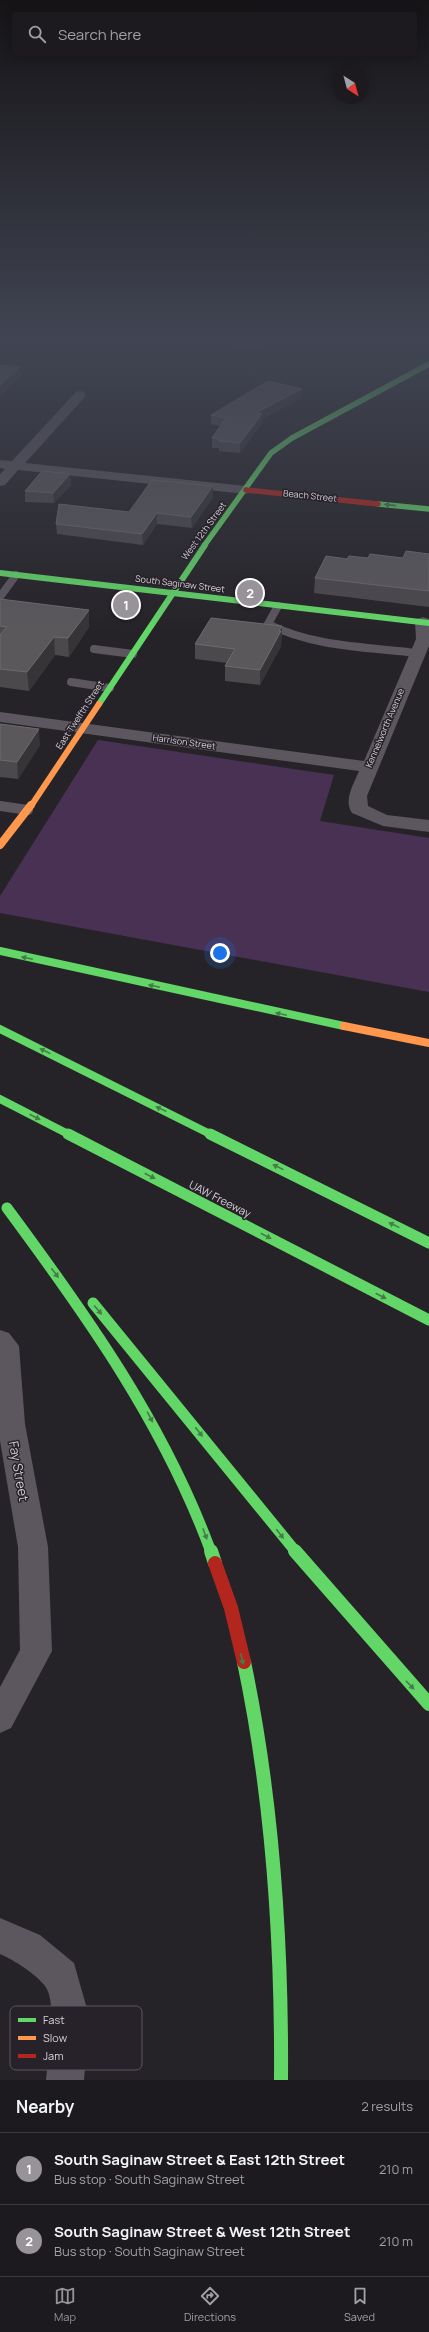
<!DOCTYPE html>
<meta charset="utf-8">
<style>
body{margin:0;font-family:Manrope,sans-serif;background:#252327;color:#f1f3f6}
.compass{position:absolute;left:333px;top:68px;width:36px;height:36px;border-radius:50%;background:#1c1a1e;box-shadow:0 2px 10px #0003;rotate:144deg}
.you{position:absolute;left:220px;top:953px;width:14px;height:14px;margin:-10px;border:3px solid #fff;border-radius:50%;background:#1a73e8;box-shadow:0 0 0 6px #1a73e833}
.badge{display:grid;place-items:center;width:26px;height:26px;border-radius:50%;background:#979399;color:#fff;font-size:13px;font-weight:700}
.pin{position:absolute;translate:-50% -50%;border:2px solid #fff;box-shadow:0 1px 4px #0006}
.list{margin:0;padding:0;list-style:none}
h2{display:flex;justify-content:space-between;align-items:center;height:52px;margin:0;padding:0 16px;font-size:17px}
h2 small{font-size:13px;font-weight:400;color:#a0a1a4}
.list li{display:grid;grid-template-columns:26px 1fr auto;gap:12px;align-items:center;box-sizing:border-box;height:72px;padding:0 16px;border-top:1px solid #3a383c}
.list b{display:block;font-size:15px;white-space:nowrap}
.list p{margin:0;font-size:13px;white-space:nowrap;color:#a0a1a4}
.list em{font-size:13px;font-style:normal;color:#a0a1a4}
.icon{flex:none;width:22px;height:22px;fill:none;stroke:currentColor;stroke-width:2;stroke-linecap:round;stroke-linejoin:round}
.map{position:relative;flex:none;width:429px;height:2080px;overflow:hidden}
.search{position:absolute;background:#1c1a1e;box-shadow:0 2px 10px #0003;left:12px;right:12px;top:12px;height:44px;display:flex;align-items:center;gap:10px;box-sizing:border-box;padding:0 14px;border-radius:4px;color:#a0a1a4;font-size:15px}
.sheet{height:196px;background:#1c1a1e}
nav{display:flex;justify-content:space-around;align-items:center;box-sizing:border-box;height:56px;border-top:1px solid #3a383c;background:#1c1a1e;font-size:11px;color:#a0a1a4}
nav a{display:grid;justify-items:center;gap:2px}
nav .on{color:#979399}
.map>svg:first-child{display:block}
.green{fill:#493154}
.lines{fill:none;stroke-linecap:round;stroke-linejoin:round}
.lane-far2{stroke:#5c565e;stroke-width:6}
.lane-far1{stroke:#5c565e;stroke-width:8}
.lane{stroke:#5c565e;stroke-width:10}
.street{fill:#5c565e;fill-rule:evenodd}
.fast-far4{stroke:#63d668;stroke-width:5.5}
.fast-far3{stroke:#63d668;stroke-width:6}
.fast-far2{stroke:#63d668;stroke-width:8}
.fast-far1{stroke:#63d668;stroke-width:11}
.fast{stroke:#63d668;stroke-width:14}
.slow-far1{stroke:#ff974d;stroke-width:6}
.slow{stroke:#ff974d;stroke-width:8}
.jam-far1{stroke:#b3261e;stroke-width:5.5}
.jam{stroke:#b3261e;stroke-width:14}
.wall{fill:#4c494d}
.shaded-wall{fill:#373438}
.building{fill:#5b585c;stroke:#6e6a6f}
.oneway{fill:#457c49}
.labels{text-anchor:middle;stroke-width:3;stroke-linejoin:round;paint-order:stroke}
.far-street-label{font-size:9px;fill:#d4d0d6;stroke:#27212a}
.street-label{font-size:11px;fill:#d4d0d6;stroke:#27212a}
.near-street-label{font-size:13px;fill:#d4d0d6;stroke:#27212a}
.key{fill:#27212a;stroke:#5b565e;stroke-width:1}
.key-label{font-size:11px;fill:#d4d0d6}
</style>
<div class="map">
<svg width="429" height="2080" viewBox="0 0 429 2080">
<rect width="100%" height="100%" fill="#262328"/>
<path class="green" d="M98,740L334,775L320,821L429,838V992L0,913V896Z"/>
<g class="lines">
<path class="lane-far2" d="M233,341L248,346L264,341"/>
<g class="lane-far1">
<path d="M0,597L16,575"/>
<path d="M278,606L268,624C313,647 368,647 417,653"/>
<path d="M94,649L133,654"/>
<path d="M71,682L110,688"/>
</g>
<path class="lane" d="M0,806L28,810"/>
<g class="street">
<path d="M80,391L84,392L86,395L84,398L25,463L246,486L253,490L246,494L18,470L5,485L0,486V474L5,469L0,468V460L12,461L76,392Z"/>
<path d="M423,617L429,619V646L367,796L368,806L387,815L429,820V832L383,826L352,813C343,800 354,784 359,771L0,722V712L364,761L416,639L415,622L417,619Z"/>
<path d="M0,1330L9,1333L19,1346L25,1424L48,1547L52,1651L11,1728L0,1733V1687L20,1650L18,1547L0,1441Z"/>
<path d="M0,1918L40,1935L74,1963L89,2016L84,2080H46C48,2058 58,2003 45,1986C36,1974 14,1960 0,1954Z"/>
</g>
<g class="fast-far4">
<path d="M378,504L429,509"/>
<path d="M204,546L271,453L292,438L429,364"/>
</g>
<g class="fast-far3">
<path d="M0,573L429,623"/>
<path d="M99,704L205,545"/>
</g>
<g class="fast-far2">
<path d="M0,951L344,1026"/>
<path d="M0,1029L212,1135"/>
<path d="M0,1099L70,1135"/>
</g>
<g class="fast-far1">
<path d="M68,1134L429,1320"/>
<path d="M210,1134L429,1243"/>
<path d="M7,1208C87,1316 164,1424 211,1552"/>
<path d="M93,1303L296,1552"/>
</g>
<g class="fast">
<path d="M211,1551L215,1563"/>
<path d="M295,1551L429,1704"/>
<path d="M244,1662C273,1800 282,1939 281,2080"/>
</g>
<path class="slow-far1" d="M31,806L99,704"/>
<g class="slow">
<path d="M0,845L31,805"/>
<path d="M344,1026L429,1043"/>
</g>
<path class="jam-far1" d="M246,490L378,504"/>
<path class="jam" d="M215,1563L231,1608L244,1662"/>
</g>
<g class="wall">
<path d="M302,389L301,398L262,419V423L240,453L219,451V448H212V438L220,426L211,424V415Z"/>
<path d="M70,474L71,485L54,503L25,502V491Z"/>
<path d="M213,497L192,528L157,524L143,545L57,534L56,524L129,512Z"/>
<path d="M429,554V607L314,593L315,578L347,559L368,558H403Z"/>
<path d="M0,599L89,610V627L69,657L55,655L29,691L0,687Z"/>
<path d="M282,626L281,646L260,685L225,681V666L227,663L195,659V644Z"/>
<path d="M0,724L40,745L18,779L0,777Z"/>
</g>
<g class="shaded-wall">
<path d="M20,367L21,376L0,396V385Z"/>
<path d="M302,389L301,398L262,419V423L240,453V443L257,412Z"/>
<path d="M70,474L71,485L54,503L53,493Z"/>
<path d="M213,486V497L192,528L191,517Z"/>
<path d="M157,513V524L143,545L142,534Z"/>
<path d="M89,610V627L69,657L68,638Z"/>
<path d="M282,626L281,646L260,685V670Z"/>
<path d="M54,637L55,655L29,691L27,672Z"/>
<path d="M39,729L40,745L18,779L17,762Z"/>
</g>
<g class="building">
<path d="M0,365L20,367L0,385Z"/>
<path d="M268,381L302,389L257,412L262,414L240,443L219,441L220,439L212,438L226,418L211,415Z"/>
<path d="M42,471L70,474L53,493L25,491Z"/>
<path d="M152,480L213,486L191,517L157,513L142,534L56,524L59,504L129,512Z"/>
<path d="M406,551L429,554V591L315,578L326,556L347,559L349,556L368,558L370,554L403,558Z"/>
<path d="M0,599L89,610L68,638L54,637L27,672L0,669V635L7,627L0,626Z"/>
<path d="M211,618L282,626L279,631H281L260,670L225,666L235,649L195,644Z"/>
<path d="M0,724L39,729L17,762L0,760Z"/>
</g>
<defs><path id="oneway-solid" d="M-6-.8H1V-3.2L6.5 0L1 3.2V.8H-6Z"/></defs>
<g class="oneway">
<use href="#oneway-solid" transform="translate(390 505) rotate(-174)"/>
<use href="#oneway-solid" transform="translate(27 958) rotate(-168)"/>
<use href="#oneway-solid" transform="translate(154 986) rotate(-168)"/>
<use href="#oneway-solid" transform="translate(281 1014) rotate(-168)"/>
<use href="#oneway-solid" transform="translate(45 1051) rotate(-154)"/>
<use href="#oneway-solid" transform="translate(161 1109) rotate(-154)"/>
<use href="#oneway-solid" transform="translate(35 1117) rotate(27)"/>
<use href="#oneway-solid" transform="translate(278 1167) rotate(-154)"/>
<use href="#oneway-solid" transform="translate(150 1176) rotate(27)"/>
<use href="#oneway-solid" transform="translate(394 1225) rotate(-154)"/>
<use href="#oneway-solid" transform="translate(266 1236) rotate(27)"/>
<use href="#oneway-solid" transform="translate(55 1273) rotate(53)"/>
<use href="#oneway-solid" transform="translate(381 1296) rotate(27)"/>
<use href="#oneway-solid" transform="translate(98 1310) rotate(50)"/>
<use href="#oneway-solid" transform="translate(150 1417) rotate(62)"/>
<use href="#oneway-solid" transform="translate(199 1432) rotate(52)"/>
<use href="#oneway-solid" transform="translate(205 1534) rotate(70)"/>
<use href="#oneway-solid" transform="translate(280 1534) rotate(52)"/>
<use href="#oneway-solid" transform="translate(242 1659) rotate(77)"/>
<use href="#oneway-solid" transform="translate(410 1685) rotate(46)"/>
</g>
<linearGradient id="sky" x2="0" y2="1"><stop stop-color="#151316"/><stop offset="0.54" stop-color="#414553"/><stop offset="1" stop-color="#414553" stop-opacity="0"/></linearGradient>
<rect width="429" height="632" fill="url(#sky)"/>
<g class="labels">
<g class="far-street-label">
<text transform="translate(310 496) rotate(6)" y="3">Beach Street</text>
<text transform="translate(204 531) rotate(-54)" y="3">West 12th Street</text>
<text transform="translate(180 584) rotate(7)" y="3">South Saginaw Street</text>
<text transform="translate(80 715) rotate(-57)" y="3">East Twelfth Street</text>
<text transform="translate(385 728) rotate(-67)" y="3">Kennelworth Avenue</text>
<text transform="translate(184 742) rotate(8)" y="3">Harrison Street</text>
</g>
<g class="street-label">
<text transform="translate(220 1199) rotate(27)" y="4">UAW Freeway</text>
</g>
<g class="near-street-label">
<text transform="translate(19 1471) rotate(80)" y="5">Fay Street</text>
</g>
</g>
<rect x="10" y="2006" width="132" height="64" rx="6" class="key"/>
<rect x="18" y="2018" width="18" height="4" fill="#63d668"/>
<rect x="18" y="2036" width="18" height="4" fill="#ff974d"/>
<rect x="18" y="2054" width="18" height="4" fill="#b3261e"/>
<g class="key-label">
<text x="43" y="2024">Fast</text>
<text x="43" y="2042">Slow</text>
<text x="43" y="2060">Jam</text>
</g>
</svg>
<svg class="compass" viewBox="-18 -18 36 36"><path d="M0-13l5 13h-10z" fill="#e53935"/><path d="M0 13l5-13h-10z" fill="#a0a1a4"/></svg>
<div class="you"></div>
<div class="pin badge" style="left:126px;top:605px">1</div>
<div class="pin badge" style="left:250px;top:593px">2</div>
<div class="search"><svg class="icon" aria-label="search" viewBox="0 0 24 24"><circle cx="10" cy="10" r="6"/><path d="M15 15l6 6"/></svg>Search here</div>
</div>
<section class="sheet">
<h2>Nearby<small>2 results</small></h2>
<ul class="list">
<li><span class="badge">1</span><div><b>South Saginaw Street &amp; East 12th Street</b><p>Bus stop · South Saginaw Street</p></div><em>210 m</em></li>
<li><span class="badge">2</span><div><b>South Saginaw Street &amp; West 12th Street</b><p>Bus stop · South Saginaw Street</p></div><em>210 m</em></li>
</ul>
</section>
<nav>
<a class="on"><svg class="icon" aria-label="map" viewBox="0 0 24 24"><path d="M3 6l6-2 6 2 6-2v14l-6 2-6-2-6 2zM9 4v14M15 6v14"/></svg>Map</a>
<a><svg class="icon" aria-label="directions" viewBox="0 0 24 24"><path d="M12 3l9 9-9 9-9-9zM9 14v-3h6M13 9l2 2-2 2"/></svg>Directions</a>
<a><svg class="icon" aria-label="saved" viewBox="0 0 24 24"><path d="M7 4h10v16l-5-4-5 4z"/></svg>Saved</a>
</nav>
